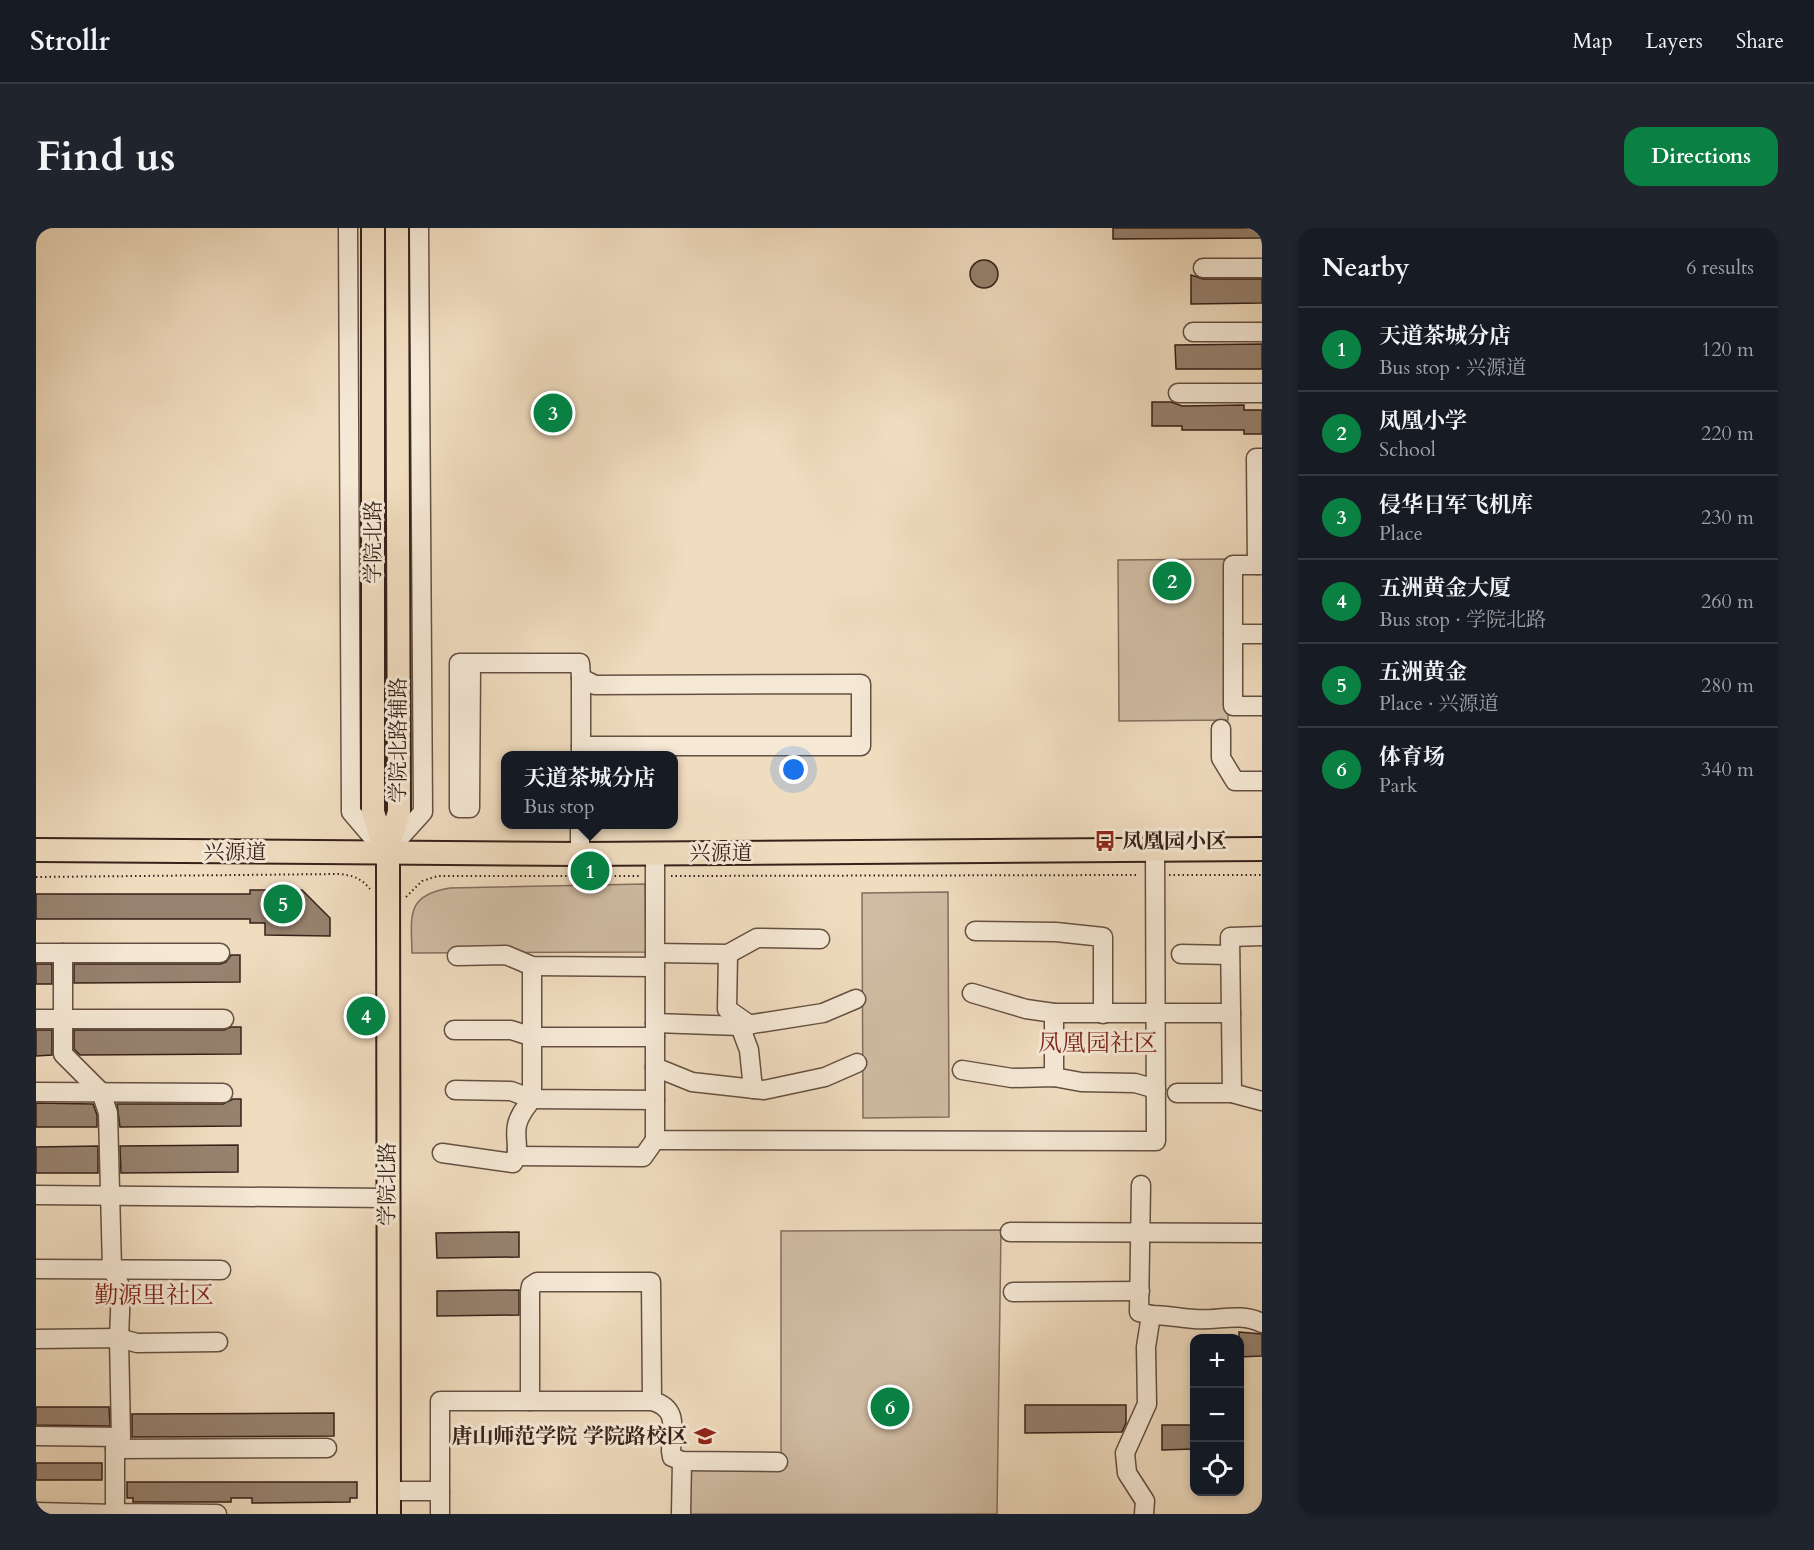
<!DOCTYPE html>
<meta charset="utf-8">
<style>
body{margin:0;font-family:Cardo,"Noto Serif SC",serif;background:#20242c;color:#f1f3f6}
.controls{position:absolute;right:18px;bottom:18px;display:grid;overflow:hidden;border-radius:12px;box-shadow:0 3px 9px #0003}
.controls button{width:54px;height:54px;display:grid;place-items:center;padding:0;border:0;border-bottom:2px solid #363941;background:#171b24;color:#f1f3f6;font:30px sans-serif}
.you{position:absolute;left:758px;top:542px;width:21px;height:21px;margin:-15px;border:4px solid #fff;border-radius:50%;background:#1a73e8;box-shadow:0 0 0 9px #1a73e833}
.badge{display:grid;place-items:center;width:39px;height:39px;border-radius:50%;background:#0b8043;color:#fff;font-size:20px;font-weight:700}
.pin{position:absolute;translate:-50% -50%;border:3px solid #fff;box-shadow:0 2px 6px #0006}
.popup{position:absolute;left:465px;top:523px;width:177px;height:78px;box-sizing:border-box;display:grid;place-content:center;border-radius:12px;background:#171b24;filter:drop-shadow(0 2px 4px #0005);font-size:20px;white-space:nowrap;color:#9ea1a6}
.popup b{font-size:22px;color:#f1f3f6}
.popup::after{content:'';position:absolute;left:50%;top:100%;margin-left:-12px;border:12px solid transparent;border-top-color:#171b24}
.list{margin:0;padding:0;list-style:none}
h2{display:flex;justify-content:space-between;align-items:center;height:78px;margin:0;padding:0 24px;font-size:26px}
h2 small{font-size:20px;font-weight:400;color:#9ea1a6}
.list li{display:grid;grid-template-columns:39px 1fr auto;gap:18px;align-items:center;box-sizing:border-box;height:84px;padding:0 24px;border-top:2px solid #363941}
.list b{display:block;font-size:22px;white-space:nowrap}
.list p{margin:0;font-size:20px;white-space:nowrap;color:#9ea1a6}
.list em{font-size:20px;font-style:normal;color:#9ea1a6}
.icon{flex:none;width:33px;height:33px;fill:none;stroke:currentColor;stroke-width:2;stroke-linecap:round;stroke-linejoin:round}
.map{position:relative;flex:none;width:1226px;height:1286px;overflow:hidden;border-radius:18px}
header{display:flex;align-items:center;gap:36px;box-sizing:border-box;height:84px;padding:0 30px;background:#171b24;border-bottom:2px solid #363941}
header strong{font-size:28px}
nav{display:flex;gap:33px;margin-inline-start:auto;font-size:21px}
.intro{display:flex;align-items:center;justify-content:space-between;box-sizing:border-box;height:144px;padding:0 36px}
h1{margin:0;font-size:42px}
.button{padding:15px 27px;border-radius:18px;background:#0b8043;color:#fff;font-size:21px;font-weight:700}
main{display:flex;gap:36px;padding:0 36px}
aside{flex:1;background:#171b24;border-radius:18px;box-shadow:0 3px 9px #0003}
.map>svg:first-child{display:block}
.green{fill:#d0bca3;stroke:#836e5e;stroke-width:1.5}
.building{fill:#97826f;stroke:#362119;stroke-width:1.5}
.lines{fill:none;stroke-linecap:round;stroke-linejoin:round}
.minor-casing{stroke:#645042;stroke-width:21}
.major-casing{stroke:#362119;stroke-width:26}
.path{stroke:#362119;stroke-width:2;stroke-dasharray:1.5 3;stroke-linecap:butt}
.minor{stroke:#f5e8d5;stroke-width:18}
.major{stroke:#f0dcbf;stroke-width:22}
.labels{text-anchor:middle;stroke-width:6;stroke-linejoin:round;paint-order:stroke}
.street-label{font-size:21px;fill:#362119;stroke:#f5e8d5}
.poi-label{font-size:21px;font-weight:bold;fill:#362119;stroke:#f5e8d5;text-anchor:start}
.quarter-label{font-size:24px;fill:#7a1f14;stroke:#f5e8d5}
</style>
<header>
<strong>Strollr</strong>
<nav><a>Map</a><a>Layers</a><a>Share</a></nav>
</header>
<div class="intro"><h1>Find us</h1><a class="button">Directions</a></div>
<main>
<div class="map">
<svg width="1226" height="1286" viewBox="0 0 1226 1286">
<rect width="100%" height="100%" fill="#f0dcbf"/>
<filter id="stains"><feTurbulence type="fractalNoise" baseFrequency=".00333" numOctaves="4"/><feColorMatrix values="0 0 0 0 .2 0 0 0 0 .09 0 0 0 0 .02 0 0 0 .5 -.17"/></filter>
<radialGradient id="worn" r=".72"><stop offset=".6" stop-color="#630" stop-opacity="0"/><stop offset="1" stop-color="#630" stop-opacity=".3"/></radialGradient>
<g class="green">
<path d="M1190,331L1192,492L1083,493L1082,332Z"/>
<path d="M609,656L610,724L376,725C375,687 370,667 414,660Z"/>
<path d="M912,664L913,889L827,890L826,665Z"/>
<path d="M965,1002L961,1286H653V1240L745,1239V1003Z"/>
</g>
<g class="building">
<path d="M1077,0H1226V10L1077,11Z"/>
<circle cx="948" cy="46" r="14"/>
<path d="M1155,47L1167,51H1226V75L1155,76Z"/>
<path d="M1226,116V141H1140L1139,117Z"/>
<circle cx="517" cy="186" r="14"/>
<path d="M1116,174H1135L1146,178L1208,177V182H1226V206H1208V202H1146V198H1116Z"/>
<path d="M214,662H266L294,690V708L229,707V695H214V691H0V666H214Z"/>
<path d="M195,727H204V754L38,755V736H184L190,734Z"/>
<rect x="0" y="736" width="16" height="20"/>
<path d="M195,799H205V826L44,827L38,821V802H188Z"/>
<path d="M0,802H16V827L0,828Z"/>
<path d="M197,871H205V898L84,899L81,876H187Z"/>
<path d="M0,875L57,876L61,887V899H0Z"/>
<path d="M202,917V944L85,945L84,918Z"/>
<path d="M62,918V945H0V919Z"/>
<path d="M483,1004V1029L401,1030L400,1005Z"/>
<path d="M483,1062V1087L401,1088V1063Z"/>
<path d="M1203,1104L1226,1106V1128L1203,1129Z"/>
<path d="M989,1177H1090V1195L1086,1204L989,1205Z"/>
<path d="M0,1179H73L74,1198L0,1197Z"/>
<path d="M298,1185V1208L96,1209V1186Z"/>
<path d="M1126,1197H1158V1221L1126,1222Z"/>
<rect x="0" y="1235" width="66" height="17"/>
<path d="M91,1254H321V1270H314V1274L216,1275V1270H195V1274H97V1270H91Z"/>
</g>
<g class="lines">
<defs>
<g id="minor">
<path d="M312,0L315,584L350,625L387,584L383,0"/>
<path d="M1167,40H1226"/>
<path d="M1157,104H1226"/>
<path d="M1142,165H1226"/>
<path d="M1221,337L1220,230H1226"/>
<path d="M1226,337H1197V478H1226"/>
<path d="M1197,406H1226"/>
<path d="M435,435L434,580H423V435H544L545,450L559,457L825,456V518H545"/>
<path d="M1185,501V530L1199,553H1226"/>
<path d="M545,528V450"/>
<path d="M619,625V912L1120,913L1119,621"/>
<path d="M544,626V596"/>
<path d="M939,703L1020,704L1067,709V786"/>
<path d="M0,725H184"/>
<path d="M27,725V826L65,864L72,885L76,1041L85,1060L83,1110L85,1209L79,1221V1285L181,1286"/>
<path d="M619,725L692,726L721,710L784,711"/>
<path d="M692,726L691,781L714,797"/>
<path d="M1145,726L1194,727"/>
<path d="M421,728L470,727L496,738L619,739"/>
<path d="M936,765L990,781L1018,785H1195L1194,709L1226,708"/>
<path d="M1018,785V849"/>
<path d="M1195,785L1196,865L1226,873"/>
<path d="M0,791H188"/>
<path d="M619,795L704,798L787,785L820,771"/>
<path d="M704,798L713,822L717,861"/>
<path d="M418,802H475L497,809H619"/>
<path d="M619,839L656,854L728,862L789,849L821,835"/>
<path d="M926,842L976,850L1018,849L1045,854L1099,855L1120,861"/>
<path d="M419,862L475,863L496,871L619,872"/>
<path d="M0,864L187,865"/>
<path d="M1141,865H1196"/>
<path d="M406,925L477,935C485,923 478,911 481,897C483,887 490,879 496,871V738"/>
<path d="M481,928L607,929L619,912"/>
<path d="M1105,957L1103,1084L1115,1087L1110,1119L1111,1176L1089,1225L1091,1245L1109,1273L1108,1286"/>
<path d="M0,967L351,970"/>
<path d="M974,1004L1226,1005"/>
<path d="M0,1041L185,1042"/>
<path d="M977,1064L1104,1063"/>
<path d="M1115,1087C1130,1087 1144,1090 1159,1091C1182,1093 1204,1084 1226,1095"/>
<path d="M0,1111L83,1110L101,1115L182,1114"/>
<path d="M494,1173V1064L495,1058L501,1054H615L616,1173"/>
<path d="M0,1208L85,1209"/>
<path d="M79,1221L291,1220"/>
<path d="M353,1263H404"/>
<path d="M0,1284L79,1286"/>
<path d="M404,1286V1173H616C643,1180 636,1201 635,1223L636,1229L646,1233L742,1234"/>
<path d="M645,1286L646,1233"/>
</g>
<g id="major">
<path d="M337,0V584L350,625L352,636L353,1286"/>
<path d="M0,622L544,626L1226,621"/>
<path d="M350,625L363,584L361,0"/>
</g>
</defs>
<use href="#minor" class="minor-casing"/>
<use href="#major" class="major-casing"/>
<g class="path">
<path d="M1133,647H1226"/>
<path d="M635,648L1103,647"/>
<path d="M0,649L303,646C316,647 325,650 334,661"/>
<path d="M370,669L386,653L402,648H605"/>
</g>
<use href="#minor" class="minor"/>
<use href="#major" class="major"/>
</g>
<defs>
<symbol id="bus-bare" viewBox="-9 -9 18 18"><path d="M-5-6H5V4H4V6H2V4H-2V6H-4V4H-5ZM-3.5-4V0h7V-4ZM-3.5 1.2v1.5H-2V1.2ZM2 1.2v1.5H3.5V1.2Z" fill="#8f2418" stroke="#f5e8d5" stroke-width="2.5" paint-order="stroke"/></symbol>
<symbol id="university-bare" viewBox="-9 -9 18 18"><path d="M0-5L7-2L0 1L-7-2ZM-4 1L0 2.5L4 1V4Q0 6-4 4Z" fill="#8f2418" stroke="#f5e8d5" stroke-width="2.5" paint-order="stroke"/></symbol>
</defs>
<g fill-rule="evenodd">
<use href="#bus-bare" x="1054" y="598" width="30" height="30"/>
<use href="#university-bare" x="654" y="1193" width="30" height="30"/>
</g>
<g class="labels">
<g class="street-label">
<text transform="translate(337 314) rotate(-90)" y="7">学院北路</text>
<text transform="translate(362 512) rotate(-90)" y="7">学院北路辅路</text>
<text x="199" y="631">兴源道</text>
<text x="685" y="632">兴源道</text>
<text transform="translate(351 956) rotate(-90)" y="7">学院北路</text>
</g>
<g class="poi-label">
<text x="1086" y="620">凤凰园小区</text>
<text x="652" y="1215" text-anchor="end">唐山师范学院 学院路校区</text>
</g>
<g class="quarter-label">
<text x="1062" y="823">凤凰园社区</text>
<text x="118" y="1075">勤源里社区</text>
</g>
</g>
<rect width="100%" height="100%" filter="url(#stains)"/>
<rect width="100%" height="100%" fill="url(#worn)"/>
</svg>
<div class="controls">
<button>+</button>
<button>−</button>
<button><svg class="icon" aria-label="locate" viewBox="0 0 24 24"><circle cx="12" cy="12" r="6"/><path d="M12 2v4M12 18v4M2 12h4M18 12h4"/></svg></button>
</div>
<div class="you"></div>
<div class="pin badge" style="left:554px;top:643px">1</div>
<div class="popup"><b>天道茶城分店</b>Bus stop</div>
<div class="pin badge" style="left:1136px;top:353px">2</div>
<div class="pin badge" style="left:517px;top:185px">3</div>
<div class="pin badge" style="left:330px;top:788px">4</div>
<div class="pin badge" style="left:247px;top:676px">5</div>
<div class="pin badge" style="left:854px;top:1179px">6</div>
</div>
<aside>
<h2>Nearby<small>6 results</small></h2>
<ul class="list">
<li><span class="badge">1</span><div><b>天道茶城分店</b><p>Bus stop · 兴源道</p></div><em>120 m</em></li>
<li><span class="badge">2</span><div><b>凤凰小学</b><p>School</p></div><em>220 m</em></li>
<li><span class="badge">3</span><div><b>侵华日军飞机库</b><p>Place</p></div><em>230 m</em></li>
<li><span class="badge">4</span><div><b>五洲黄金大厦</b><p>Bus stop · 学院北路</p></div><em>260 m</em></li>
<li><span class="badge">5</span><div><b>五洲黄金</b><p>Place · 兴源道</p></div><em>280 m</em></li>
<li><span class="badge">6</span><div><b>体育场</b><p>Park</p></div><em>340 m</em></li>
</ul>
</aside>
</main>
